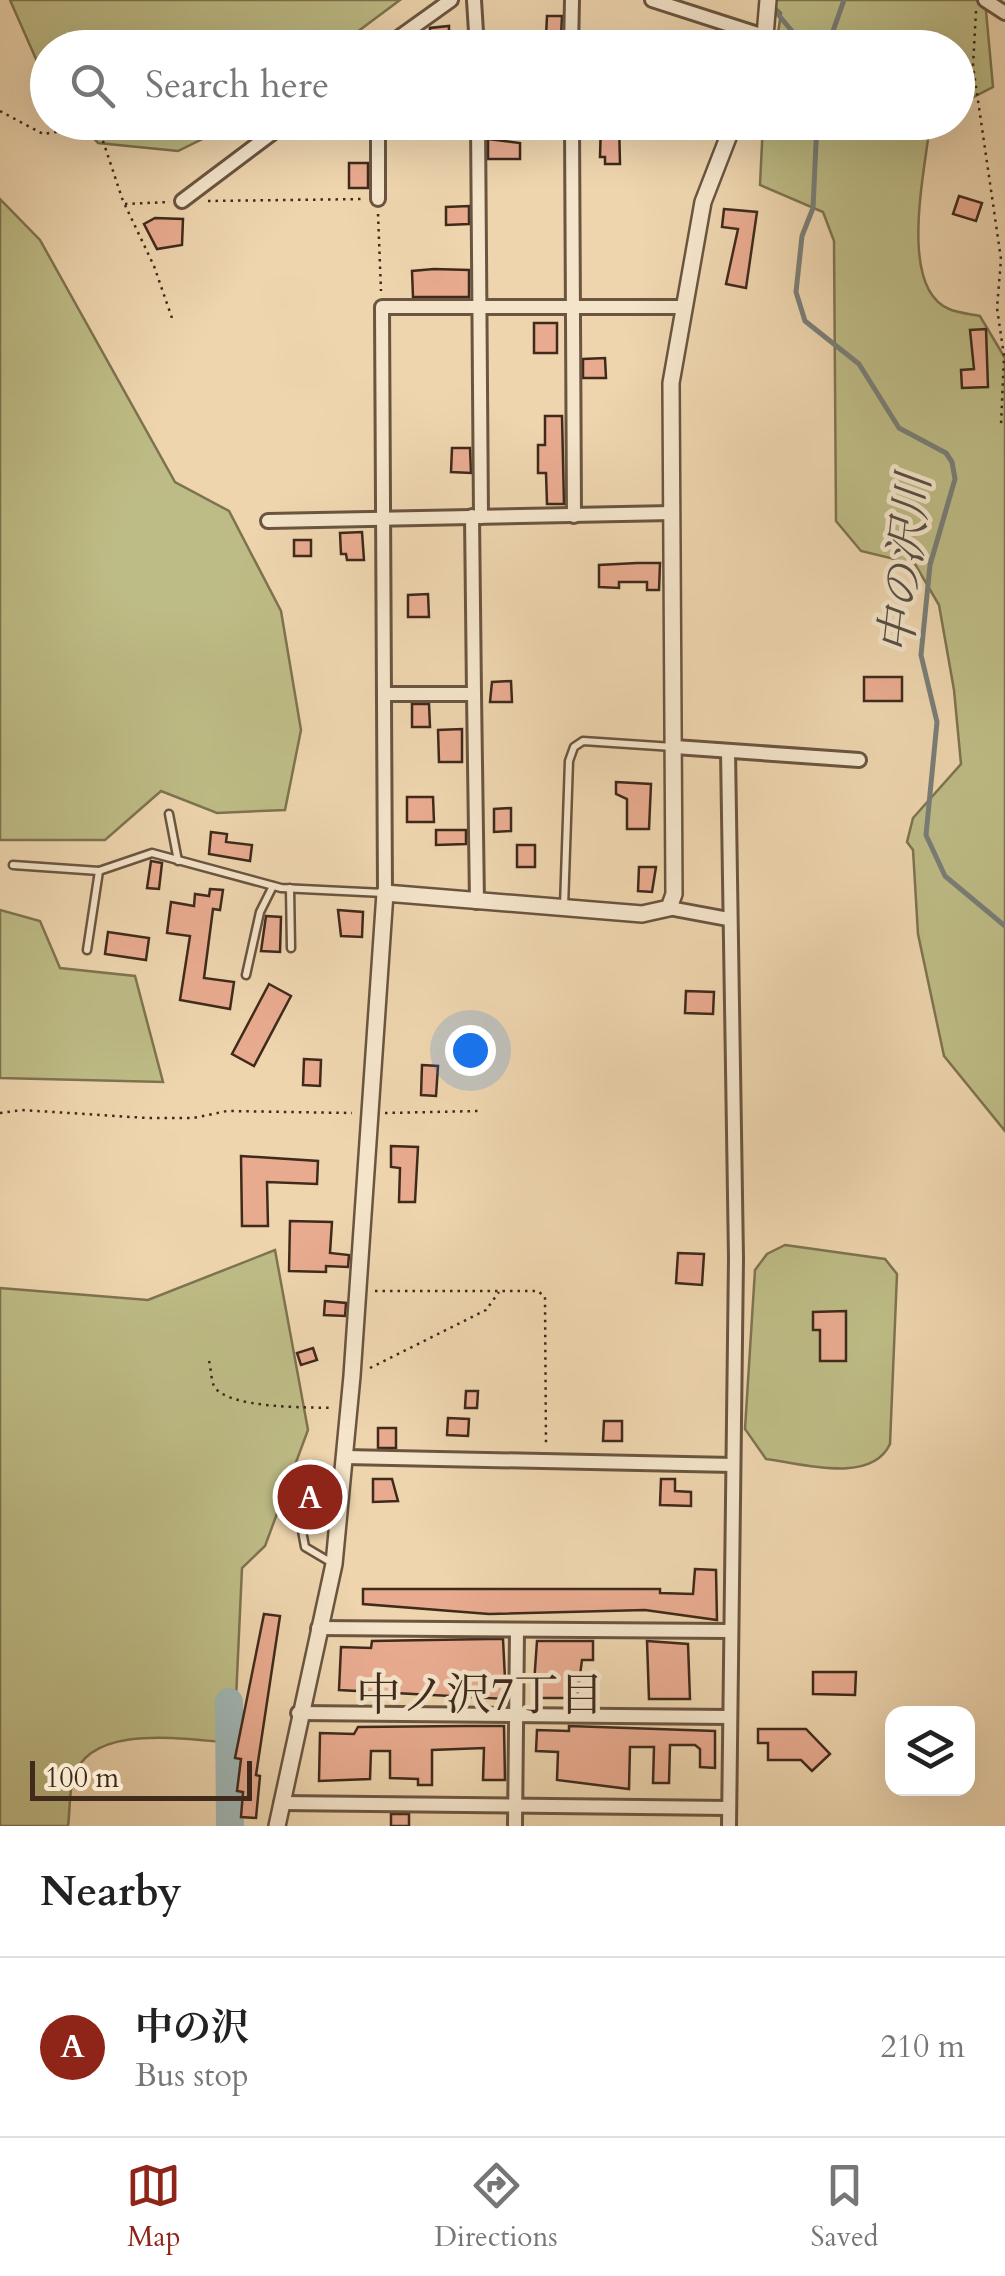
<!DOCTYPE html>
<meta charset="utf-8">
<style>
body{margin:0;font-family:Cardo,"Noto Serif JP",serif;background:#f2f2f2;color:#222}
.controls{position:absolute;right:30px;bottom:30px;display:grid;overflow:hidden;border-radius:20px;box-shadow:0 10px 40px #0002}
.controls button{width:90px;height:90px;display:grid;place-items:center;padding:0;border:0;border-bottom:2px solid #e0e0e0;background:#fff;color:#222;font:50px sans-serif}
.scale{position:absolute;left:30px;bottom:25px;width:222px;box-sizing:border-box;padding-left:10px;border:5px solid #3f2a1b;border-top:0;font-size:28px;line-height:35px;white-space:nowrap;color:#3f2a1b;-webkit-text-stroke:8px #f4e4ca;paint-order:stroke}
.you{position:absolute;left:470px;top:1050px;width:35px;height:35px;margin:-25px;border:8px solid #fff;border-radius:50%;background:#1a73e8;box-shadow:0 0 0 15px #1a73e833}
.badge{display:grid;place-items:center;width:65px;height:65px;border-radius:50%;background:#8f2418;color:#fff;font-size:32px;font-weight:700}
.pin{position:absolute;translate:-50% -50%;border:5px solid #fff;box-shadow:0 2px 10px #0006}
.list{margin:0;padding:0;list-style:none}
h2{display:flex;justify-content:space-between;align-items:center;height:130px;margin:0;padding:0 40px;font-size:42px}
h2 small{font-size:32px;font-weight:400;color:#767676}
.list li{display:grid;grid-template-columns:65px 1fr auto;gap:30px;align-items:center;box-sizing:border-box;height:180px;padding:0 40px;border-top:2px solid #e0e0e0}
.list b{display:block;font-size:38px;white-space:nowrap}
.list p{margin:0;font-size:32px;white-space:nowrap;color:#767676}
.list em{font-size:32px;font-style:normal;color:#767676}
.icon{flex:none;width:55px;height:55px;fill:none;stroke:currentColor;stroke-width:2;stroke-linecap:round;stroke-linejoin:round}
.map{position:relative;flex:none;width:1005px;height:1826px;overflow:hidden}
.search{position:absolute;background:#fff;box-shadow:0 10px 40px #0002;left:30px;right:30px;top:30px;height:110px;display:flex;align-items:center;gap:25px;box-sizing:border-box;padding:0 35px;border-radius:55px;color:#767676;font-size:38px}
.sheet{height:310px;background:#fff}
nav{display:flex;justify-content:space-around;align-items:center;box-sizing:border-box;height:140px;border-top:2px solid #e0e0e0;background:#fff;font-size:28px;color:#767676}
nav a{display:grid;justify-items:center;gap:5px}
nav .on{color:#8f2418}
.map>svg:first-child{display:block}
.green{fill:#bebc86;stroke:#7e7350;stroke-width:2.5}
.lines{fill:none;stroke-linecap:round;stroke-linejoin:round}
.stream{stroke:#797e78;stroke-width:5}
.river{stroke:#9fb6b6;stroke-width:28}
.building{fill:#e9ab90;stroke:#3f2a1b;stroke-width:2.5}
.service-casing{stroke:#6b5540;stroke-width:11}
.minor-casing{stroke:#6b5540;stroke-width:18}
.tertiary-casing{stroke:#6b5540;stroke-width:20}
.path{stroke:#3f2a1b;stroke-width:2.5;stroke-dasharray:2.5 5;stroke-linecap:butt}
.service{stroke:#f4e4ca;stroke-width:6}
.minor{stroke:#f4e4ca;stroke-width:12}
.tertiary{stroke:#f4e4ca;stroke-width:15}
.labels{text-anchor:middle;stroke-width:9;stroke-linejoin:round;paint-order:stroke}
.water-label{font-size:45px;font-style:italic;fill:#574d42;stroke:#f4e4ca}
.neighbourhood-label{font-size:45px;fill:#3f2a1b;stroke:#f4e4ca}
</style>
<div class="map">
<svg width="1005" height="1826" viewBox="0 0 1005 1826">
<rect width="100%" height="100%" fill="#eed5ae"/>
<filter id="stains"><feTurbulence type="fractalNoise" baseFrequency=".002" numOctaves="4"/><feColorMatrix values="0 0 0 0 .2 0 0 0 0 .09 0 0 0 0 .02 0 0 0 .5 -.17"/></filter>
<radialGradient id="worn" r=".72"><stop offset=".6" stop-color="#630" stop-opacity="0"/><stop offset="1" stop-color="#630" stop-opacity=".3"/></radialGradient>
<g class="green">
<path d="M10,0H400L337,47L48,48L47,84Z"/>
<path d="M768,0H985L993,87L958,105V48L776,47L781,13Z"/>
<path d="M81,123H235L178,151L98,143Z"/>
<path d="M763,123H930C926,167 897,287 949,309C958,313 970,314 980,316L1005,358V1131L944,1056L918,934L913,850L907,842L913,818L961,764L954,690L939,605L915,564L861,551L836,521L834,241L823,212L760,185Z"/>
<path d="M0,199L40,240L175,482L229,511L281,611L301,730L285,810L217,813L161,791L105,840H0Z"/>
<path d="M0,910L40,921L60,968L135,976L163,1082L0,1078Z"/>
<path d="M785,1245L885,1259L897,1274L890,1444C871,1485 801,1463 766,1459L745,1429L755,1270L767,1254Z"/>
<path d="M275,1250L308,1430L265,1546L242,1568L234,1743C188,1740 89,1721 73,1779C69,1794 70,1811 68,1826H0V1288L148,1300Z"/>
</g>
<g class="lines">
<g class="stream">
<path d="M771,6L806,48"/>
<path d="M827,48L844,0"/>
<path d="M817,122L813,208L802,236L796,292L805,321L859,364L899,428L946,453L952,462L955,479L930,565L921,655L937,722L926,835L945,876L1005,926"/>
</g>
<path class="river" d="M229,1702L230,1826"/>
</g>
<g class="building">
<path d="M547,16H562L561,37H546Z"/>
<path d="M449,26V43L430,44V28Z"/>
<path d="M601,122H619L620,164H605V157H600Z"/>
<path d="M488,139L520,143V159H488Z"/>
<rect x="349" y="163" width="19" height="25"/>
<path d="M959,196L982,203L976,221L953,214Z"/>
<path d="M469,206V224L446,225V207Z"/>
<path d="M724,209L757,212L746,288L726,284L738,229L722,227Z"/>
<path d="M155,218L183,219L182,245L157,249L144,224Z"/>
<path d="M434,269L469,270V297H413L412,271Z"/>
<rect x="534" y="323" width="23" height="30"/>
<path d="M986,329L988,387L962,388L961,370L974,369L970,330Z"/>
<path d="M605,358L606,378H583V359Z"/>
<path d="M545,416H562L564,504H547L546,473H538V445H545Z"/>
<path d="M452,448H470L471,473L451,472Z"/>
<path d="M362,532L364,560H347L346,554H341L340,533Z"/>
<rect x="294" y="540" width="17" height="16"/>
<path d="M637,563H660L659,590H647V582H619V588L599,587V565Z"/>
<path d="M428,594L429,617H408V595Z"/>
<rect x="864" y="677" width="38" height="24"/>
<path d="M511,681L512,702H490L492,682Z"/>
<path d="M412,704H429L430,727H412Z"/>
<path d="M462,729V762H439L438,730Z"/>
<path d="M616,782L651,784L649,829H627V799L616,794Z"/>
<path d="M407,797H433L434,822H407Z"/>
<path d="M511,808V831L494,832V809Z"/>
<path d="M436,830H466V844L436,845Z"/>
<path d="M211,832L227,834L226,842L252,845L250,861L209,854Z"/>
<rect x="517" y="845" width="18" height="22"/>
<path d="M151,861L162,863L159,889L147,888Z"/>
<path d="M639,867H656L652,892L638,891Z"/>
<path d="M210,889L223,890L220,910L213,909L204,978L234,982L230,1009L180,1000L190,936L167,933L171,902L194,906L195,894L209,896Z"/>
<path d="M338,910L363,912L362,937L341,936Z"/>
<path d="M266,916L281,917L280,952L261,951Z"/>
<path d="M108,932L149,938L146,960L105,954Z"/>
<path d="M269,984L291,996L254,1066L232,1054Z"/>
<path d="M686,991L714,992L713,1014L685,1013Z"/>
<path d="M304,1059L321,1060L320,1086L303,1085Z"/>
<path d="M422,1065L438,1066L436,1096L421,1095Z"/>
<path d="M391,1146L418,1147L415,1202H399L400,1168L391,1167Z"/>
<path d="M241,1156L318,1161L317,1184L267,1182L268,1226H242Z"/>
<path d="M290,1221L332,1222L330,1253L349,1255L348,1267L326,1266V1272L289,1271Z"/>
<path d="M678,1253L704,1254L702,1285L676,1283Z"/>
<path d="M325,1301L346,1303L345,1316L324,1315Z"/>
<path d="M846,1311V1361H820V1330H813V1312Z"/>
<path d="M313,1348L317,1360L301,1365L297,1353Z"/>
<path d="M466,1391H478L477,1408H465Z"/>
<path d="M448,1418L469,1419L468,1436L447,1435Z"/>
<path d="M604,1421H622V1441H603Z"/>
<rect x="378" y="1428" width="18" height="20"/>
<path d="M373,1479H392L398,1501L373,1502Z"/>
<path d="M661,1479H675V1491L691,1492V1506L660,1505Z"/>
<path d="M695,1569L716,1570L717,1620L645,1610L489,1614L363,1604V1589H660V1593L693,1594Z"/>
<path d="M264,1614L280,1616L256,1775L260,1776L256,1818L241,1817L243,1792L237,1791L241,1759L235,1758Z"/>
<path d="M489,1639H503L506,1699L339,1690L341,1647L371,1648L372,1641Z"/>
<path d="M537,1641H593V1660H582L577,1698H533Z"/>
<path d="M647,1641L688,1644L690,1699H649Z"/>
<path d="M813,1672H856L855,1695L813,1694Z"/>
<path d="M465,1726H504L505,1780H483L484,1748L432,1750V1785H418V1779L390,1778V1751H371L370,1779L319,1781L320,1733L354,1734L358,1727Z"/>
<path d="M569,1726L715,1731V1768L700,1767V1749L695,1745H670L669,1783H653L654,1747H630L629,1789L557,1780L558,1752L536,1751L537,1730L569,1731Z"/>
<path d="M758,1729H806L830,1754L812,1771L801,1760H768V1743H758Z"/>
<rect x="391" y="1814" width="18" height="12"/>
</g>
<g class="lines">
<defs>
<g id="service">
<path d="M169,814L178,861"/>
<path d="M13,865L99,871L152,853L281,888L384,893"/>
<path d="M290,888L291,948"/>
<path d="M564,907L569,761L574,747L583,741L673,747"/>
<path d="M87,950L99,871"/>
<path d="M246,975L260,912L273,886"/>
<path d="M332,1563L305,1547L301,1525L313,1510L340,1511"/>
</g>
<g id="minor">
<path d="M474,0L477,48"/>
<path d="M652,0L767,37"/>
<path d="M985,0L1005,13"/>
<path d="M384,48L451,0"/>
<path d="M571,48L572,0"/>
<path d="M478,122L481,517"/>
<path d="M572,122L574,516"/>
<path d="M378,199V122"/>
<path d="M182,201L287,122"/>
<path d="M472,516L474,694"/>
<path d="M268,521L672,513"/>
<path d="M386,694H474L477,902"/>
<path d="M675,747L859,760"/>
<path d="M728,751L736,1258L729,1826"/>
<path d="M385,893L382,307H682"/>
<path d="M669,908L728,919"/>
<path d="M345,1457L733,1465"/>
<path d="M318,1628L730,1631"/>
<path d="M298,1713L730,1717"/>
<path d="M281,1803L729,1808"/>
<path d="M515,1826L517,1631"/>
</g>
<g id="tertiary">
<path d="M764,48L768,0"/>
<path d="M277,1826L334,1564L352,1376L385,893L642,914L669,908L674,894L671,383L703,202L734,122"/>
</g>
</defs>
<use href="#service" class="service-casing"/>
<use href="#minor" class="minor-casing"/>
<use href="#tertiary" class="tertiary-casing"/>
<g class="path">
<path d="M976,11L973,66L1001,259L997,308L1004,356L1001,425"/>
<path d="M0,111L43,134L98,126L124,204L170,202"/>
<path d="M208,201L365,199"/>
<path d="M125,205L154,266L173,321"/>
<path d="M378,214L381,291"/>
<path d="M0,1113L22,1110L147,1118H193L227,1111L352,1113"/>
<path d="M385,1113L480,1111"/>
<path d="M375,1291H538L545,1297L546,1447"/>
<path d="M209,1361C211,1368 211,1380 214,1386C227,1409 308,1407 333,1408"/>
<path d="M370,1368L486,1310L499,1292"/>
</g>
<use href="#service" class="service"/>
<use href="#minor" class="minor"/>
<use href="#tertiary" class="tertiary"/>
</g>
<g class="labels">
<g class="water-label">
<text transform="translate(904 564) rotate(-84)" y="16">中の沢川</text>
</g>
<g class="neighbourhood-label">
<text x="480" y="1710">中ノ沢7丁目</text>
</g>
</g>
<rect width="100%" height="100%" filter="url(#stains)"/>
<rect width="100%" height="100%" fill="url(#worn)"/>
</svg>
<div class="controls">
<button><svg class="icon" aria-label="layers" viewBox="0 0 24 24"><path d="M12 4l9 5-9 5-9-5zM3 14l9 5 9-5"/></svg></button>
</div>
<div class="scale">100 m</div>
<div class="you"></div>
<div class="pin badge" style="left:310px;top:1497px">A</div>
<div class="search"><svg class="icon" aria-label="search" viewBox="0 0 24 24"><circle cx="10" cy="10" r="6"/><path d="M15 15l6 6"/></svg>Search here</div>
</div>
<section class="sheet">
<h2>Nearby<small></small></h2>
<ul class="list">
<li><span class="badge">A</span><div><b>中の沢</b><p>Bus stop</p></div><em>210 m</em></li>
</ul>
</section>
<nav>
<a class="on"><svg class="icon" aria-label="map" viewBox="0 0 24 24"><path d="M3 6l6-2 6 2 6-2v14l-6 2-6-2-6 2zM9 4v14M15 6v14"/></svg>Map</a>
<a><svg class="icon" aria-label="directions" viewBox="0 0 24 24"><path d="M12 3l9 9-9 9-9-9zM9 14v-3h6M13 9l2 2-2 2"/></svg>Directions</a>
<a><svg class="icon" aria-label="saved" viewBox="0 0 24 24"><path d="M7 4h10v16l-5-4-5 4z"/></svg>Saved</a>
</nav>
